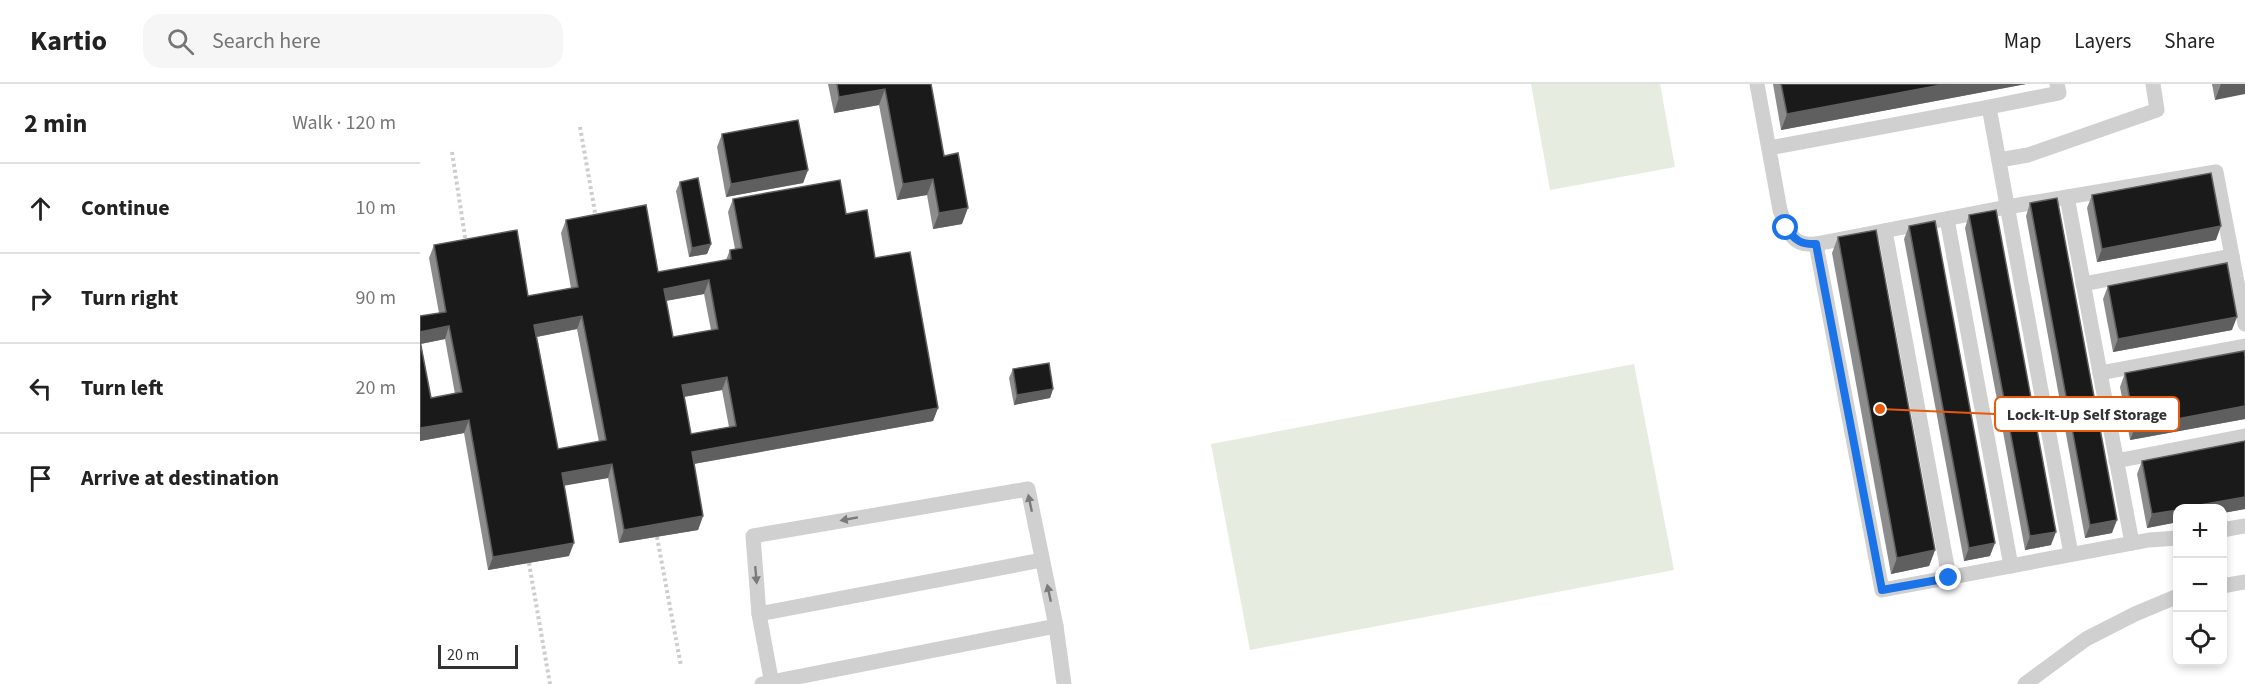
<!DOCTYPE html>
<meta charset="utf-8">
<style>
body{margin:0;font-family:"Source Sans 3",sans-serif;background:#f6f6f6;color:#222}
.controls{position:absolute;right:18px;bottom:18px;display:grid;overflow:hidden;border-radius:12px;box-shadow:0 3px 9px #0003}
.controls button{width:54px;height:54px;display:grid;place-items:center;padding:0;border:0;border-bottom:2px solid #e0e0e0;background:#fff;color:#222;font:30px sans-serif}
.scale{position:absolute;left:18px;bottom:15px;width:80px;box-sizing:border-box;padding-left:6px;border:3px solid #333;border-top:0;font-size:16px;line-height:21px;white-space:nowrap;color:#333;-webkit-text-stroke:4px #fff;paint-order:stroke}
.stop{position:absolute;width:18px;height:18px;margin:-14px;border:4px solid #1a73e8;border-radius:50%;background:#fff}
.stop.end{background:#1a73e8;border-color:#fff;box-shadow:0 2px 6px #0008}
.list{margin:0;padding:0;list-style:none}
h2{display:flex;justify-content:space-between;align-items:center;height:78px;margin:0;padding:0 24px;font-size:26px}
h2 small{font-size:20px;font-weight:400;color:#767676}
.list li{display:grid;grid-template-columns:39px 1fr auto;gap:18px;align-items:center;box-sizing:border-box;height:90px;padding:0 24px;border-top:2px solid #e0e0e0}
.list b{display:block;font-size:22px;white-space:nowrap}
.list em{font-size:20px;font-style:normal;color:#767676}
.icon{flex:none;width:33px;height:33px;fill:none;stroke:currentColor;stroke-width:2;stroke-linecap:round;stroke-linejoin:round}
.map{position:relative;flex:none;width:1825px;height:600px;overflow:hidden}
header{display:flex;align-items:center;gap:36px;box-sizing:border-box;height:84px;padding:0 30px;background:#fff;border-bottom:2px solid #e0e0e0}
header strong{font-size:28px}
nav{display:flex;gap:33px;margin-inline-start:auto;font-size:21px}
.search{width:420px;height:54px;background:#f6f6f6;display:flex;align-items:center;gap:15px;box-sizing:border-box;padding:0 21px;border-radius:18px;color:#767676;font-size:22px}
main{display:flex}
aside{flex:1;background:#fff}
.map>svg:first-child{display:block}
.green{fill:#e6ecdf}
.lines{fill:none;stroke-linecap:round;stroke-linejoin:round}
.path{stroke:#cdcdcd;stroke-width:4;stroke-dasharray:3 3;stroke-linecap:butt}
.service{stroke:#d0d0d0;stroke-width:15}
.wall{fill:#8c8c8c;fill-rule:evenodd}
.shaded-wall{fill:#5f5f5f}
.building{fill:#1a1a1a;stroke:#5f5f5f;stroke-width:1.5;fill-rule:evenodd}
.oneway{fill:#7a7a7a}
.route{stroke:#1a73e8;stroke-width:8}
.leader{fill:none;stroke:#e8590c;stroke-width:2}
.callout-dot{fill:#e8590c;stroke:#fff;stroke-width:2}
.callout{fill:#fff;stroke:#e8590c;stroke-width:2}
.callout-label{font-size:16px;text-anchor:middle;font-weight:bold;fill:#333}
</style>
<header>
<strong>Kartio</strong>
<div class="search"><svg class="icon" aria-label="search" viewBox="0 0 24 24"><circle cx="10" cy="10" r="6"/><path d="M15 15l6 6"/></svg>Search here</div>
<nav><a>Map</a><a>Layers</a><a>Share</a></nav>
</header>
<main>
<aside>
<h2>2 min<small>Walk · 120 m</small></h2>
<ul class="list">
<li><svg class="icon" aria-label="ahead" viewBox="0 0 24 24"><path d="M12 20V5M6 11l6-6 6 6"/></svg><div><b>Continue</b></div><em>10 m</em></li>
<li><svg class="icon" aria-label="right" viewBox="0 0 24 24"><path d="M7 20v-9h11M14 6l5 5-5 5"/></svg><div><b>Turn right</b></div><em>90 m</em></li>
<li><svg class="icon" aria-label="left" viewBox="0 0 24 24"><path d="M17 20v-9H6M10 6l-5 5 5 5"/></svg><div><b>Turn left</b></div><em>20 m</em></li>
<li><svg class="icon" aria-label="arrive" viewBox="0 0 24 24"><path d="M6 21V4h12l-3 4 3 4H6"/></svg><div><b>Arrive at destination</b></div></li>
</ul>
</aside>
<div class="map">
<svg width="1825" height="600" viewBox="0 0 1825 600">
<rect width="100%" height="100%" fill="#fff"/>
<g class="green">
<path d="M1111,0H1240L1255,83L1130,106Z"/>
<path d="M1214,280L1254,486L830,566L791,360Z"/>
</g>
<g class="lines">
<g class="path">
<path d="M160,43L176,134"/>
<path d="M32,68L46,159"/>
<path d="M237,453L261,582"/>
<path d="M109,479L130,600"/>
</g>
<g class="service">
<path d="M1337,0L1360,126C1367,146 1372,163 1396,160"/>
<path d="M1637,0L1639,9L1569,23L1651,470"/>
<path d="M1349,64L1569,23"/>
<path d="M1579,76L1608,71L1737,26L1733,0"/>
<path d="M1647,113L1712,459"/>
<path d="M1527,135L1591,482"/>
<path d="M1465,147L1529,493"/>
<path d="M1663,200L1812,172"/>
<path d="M1680,289L1825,262"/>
<path d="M1696,377L1825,352"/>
<path d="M1802,446L1825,442"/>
<path d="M1758,454L1729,456L1462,506L1396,160L1587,123L1796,88L1825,240"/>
<path d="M1802,502L1825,498"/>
<path d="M339,530L622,476"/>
<path d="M342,600L636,542"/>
<path d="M352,600L339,530L333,452L608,405L636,542L644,600"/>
<path d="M1605,600L1666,555L1715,530L1758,512"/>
</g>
</g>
<g class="wall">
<path d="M408,0H511L524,72L542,140L513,145L507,111L477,116L459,21L414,29Z"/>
<path d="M1353,0H1606L1361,46Z"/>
<path d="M1792,0H1825L1795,16Z"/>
<path d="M302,50L388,86L383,99L306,113L297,63Z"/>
<path d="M260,98L291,160L287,170L269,173L256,107Z"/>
<path d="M1672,111L1796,156L1677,178L1667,124Z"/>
<path d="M313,115L426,130L455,174L518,324L513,337L274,380L283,432L278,446L199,459L188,394L144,401L149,472L68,486L44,349L0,357V232L19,229L9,174L14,161L108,212L151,204L141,149L146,136L238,188L306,176L310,166L315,165L308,128ZM284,210L291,246L253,253L246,217ZM157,245L179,358L138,365L117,253ZM25,255L35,310L11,314L1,260ZM302,306L309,343L271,350L264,313Z"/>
<path d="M1610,119L1692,449L1665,454L1606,132Z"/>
<path d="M1549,131L1631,461L1605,466L1545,144Z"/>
<path d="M1489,142L1570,472L1544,477L1484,155Z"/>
<path d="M1418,153L1515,466L1509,482L1471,490L1412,169Z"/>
<path d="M1688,202L1812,246L1693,268L1683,215Z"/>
<path d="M1825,273V335L1710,356L1700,303L1705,289Z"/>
<path d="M593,285L633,305L630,314L594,321L589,294Z"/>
<path d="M1825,357V425L1803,429L1758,424V438L1727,444L1717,390L1722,377Z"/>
</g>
<g class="shaded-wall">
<path d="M1526,0H1606L1361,46L1367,30Z"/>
<path d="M1801,0H1825V10L1795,16Z"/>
<path d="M465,5L459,21L414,29L419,13Z"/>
<path d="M388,86L383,99L306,113L311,100Z"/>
<path d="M513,95L507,111L477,116L483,100Z"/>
<path d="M548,124L542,140L513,145L519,129Z"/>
<path d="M1801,142L1796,156L1677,178L1682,165Z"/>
<path d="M291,160L287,170L269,173L272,164Z"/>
<path d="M289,196L284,210L239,218L244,205Z"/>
<path d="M162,232L157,245L110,254L114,241Z"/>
<path d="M1817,233L1812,246L1693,268L1698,255Z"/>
<path d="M29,242L25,255L0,260V248Z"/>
<path d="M307,293L302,306L257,314L262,301Z"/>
<path d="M633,305L630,314L594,321L597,311Z"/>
<path d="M1825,322V335L1710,356L1715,343Z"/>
<path d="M518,324L513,337L267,381L272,368Z"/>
<path d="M49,336L44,349L0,357V344Z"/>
<path d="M192,380L188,394L137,403L142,389Z"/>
<path d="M1825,413V425L1803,429V424H1763Z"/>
<path d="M1758,426V438L1727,444L1732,430Z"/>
<path d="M283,432L278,446L199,459L204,446Z"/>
<path d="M1697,436L1692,449L1665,454L1670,441Z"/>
<path d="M1636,448L1631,461L1605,466L1610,452Z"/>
<path d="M154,459L149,472L68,486L73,473Z"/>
<path d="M1575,459L1570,472L1544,477L1549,464Z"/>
<path d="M1515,466L1509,482L1471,490L1477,474Z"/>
</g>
<g class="building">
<path d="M417,0H511L524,72L538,69L548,124L519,129L513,95L483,100L465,5L419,13Z"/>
<path d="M1361,0H1526L1367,30Z"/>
<path d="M378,36L388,86L311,100L302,50Z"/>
<path d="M1791,89L1801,142L1682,165L1672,111Z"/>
<path d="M278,94L291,160L272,164L260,98Z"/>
<path d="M420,96L426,130L447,126L455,174L490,168L518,324L272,368L283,432L204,446L192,380L142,389L154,459L73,473L49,336L0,344V257L11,314L42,308L29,242L0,248V232L26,228L14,161L97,146L108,212L158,203L146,136L226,121L238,188L311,175L310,166L322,164L313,115ZM289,196L298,245L253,253L244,205ZM162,232L186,356L138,365L114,241ZM307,293L316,342L271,350L262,301Z"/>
<path d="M1637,114L1697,436L1670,441L1610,119Z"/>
<path d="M1576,126L1636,448L1610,452L1549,131Z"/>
<path d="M1515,137L1575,459L1549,464L1489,142Z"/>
<path d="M1456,146L1515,466L1477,474L1418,153Z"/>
<path d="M1807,179L1817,233L1698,255L1688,202Z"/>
<path d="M1824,267L1825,273V322L1715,343L1705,289Z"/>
<path d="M629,279L633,305L597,311L593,285Z"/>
<path d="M1825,357V413L1763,424H1758V426L1732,430L1722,377Z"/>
</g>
<defs><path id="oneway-solid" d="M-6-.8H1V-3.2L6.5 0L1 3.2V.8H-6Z" transform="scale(1.5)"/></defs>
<g class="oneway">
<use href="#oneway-solid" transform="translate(610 419) rotate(-102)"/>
<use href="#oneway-solid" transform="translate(429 435) rotate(170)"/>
<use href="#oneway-solid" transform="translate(336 491) rotate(85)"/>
<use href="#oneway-solid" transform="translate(629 509) rotate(-102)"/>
</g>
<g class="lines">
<path class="route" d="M1366,144C1375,156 1381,161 1396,160L1462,506L1529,494"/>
</g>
<path class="leader" d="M1460 325L1575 330"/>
<circle class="callout-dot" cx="1460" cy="325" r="6"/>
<rect class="callout" x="1575" y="313" width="184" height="34" rx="6"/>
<g class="callout-label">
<text x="1667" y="336">Lock-It-Up Self Storage</text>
</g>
</svg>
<div class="controls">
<button>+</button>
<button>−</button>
<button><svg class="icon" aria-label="locate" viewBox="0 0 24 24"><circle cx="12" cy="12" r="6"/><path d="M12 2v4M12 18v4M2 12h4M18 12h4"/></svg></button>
</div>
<div class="scale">20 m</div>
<div class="stop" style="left:1366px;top:144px"></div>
<div class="stop end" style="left:1529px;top:494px"></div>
</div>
</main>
